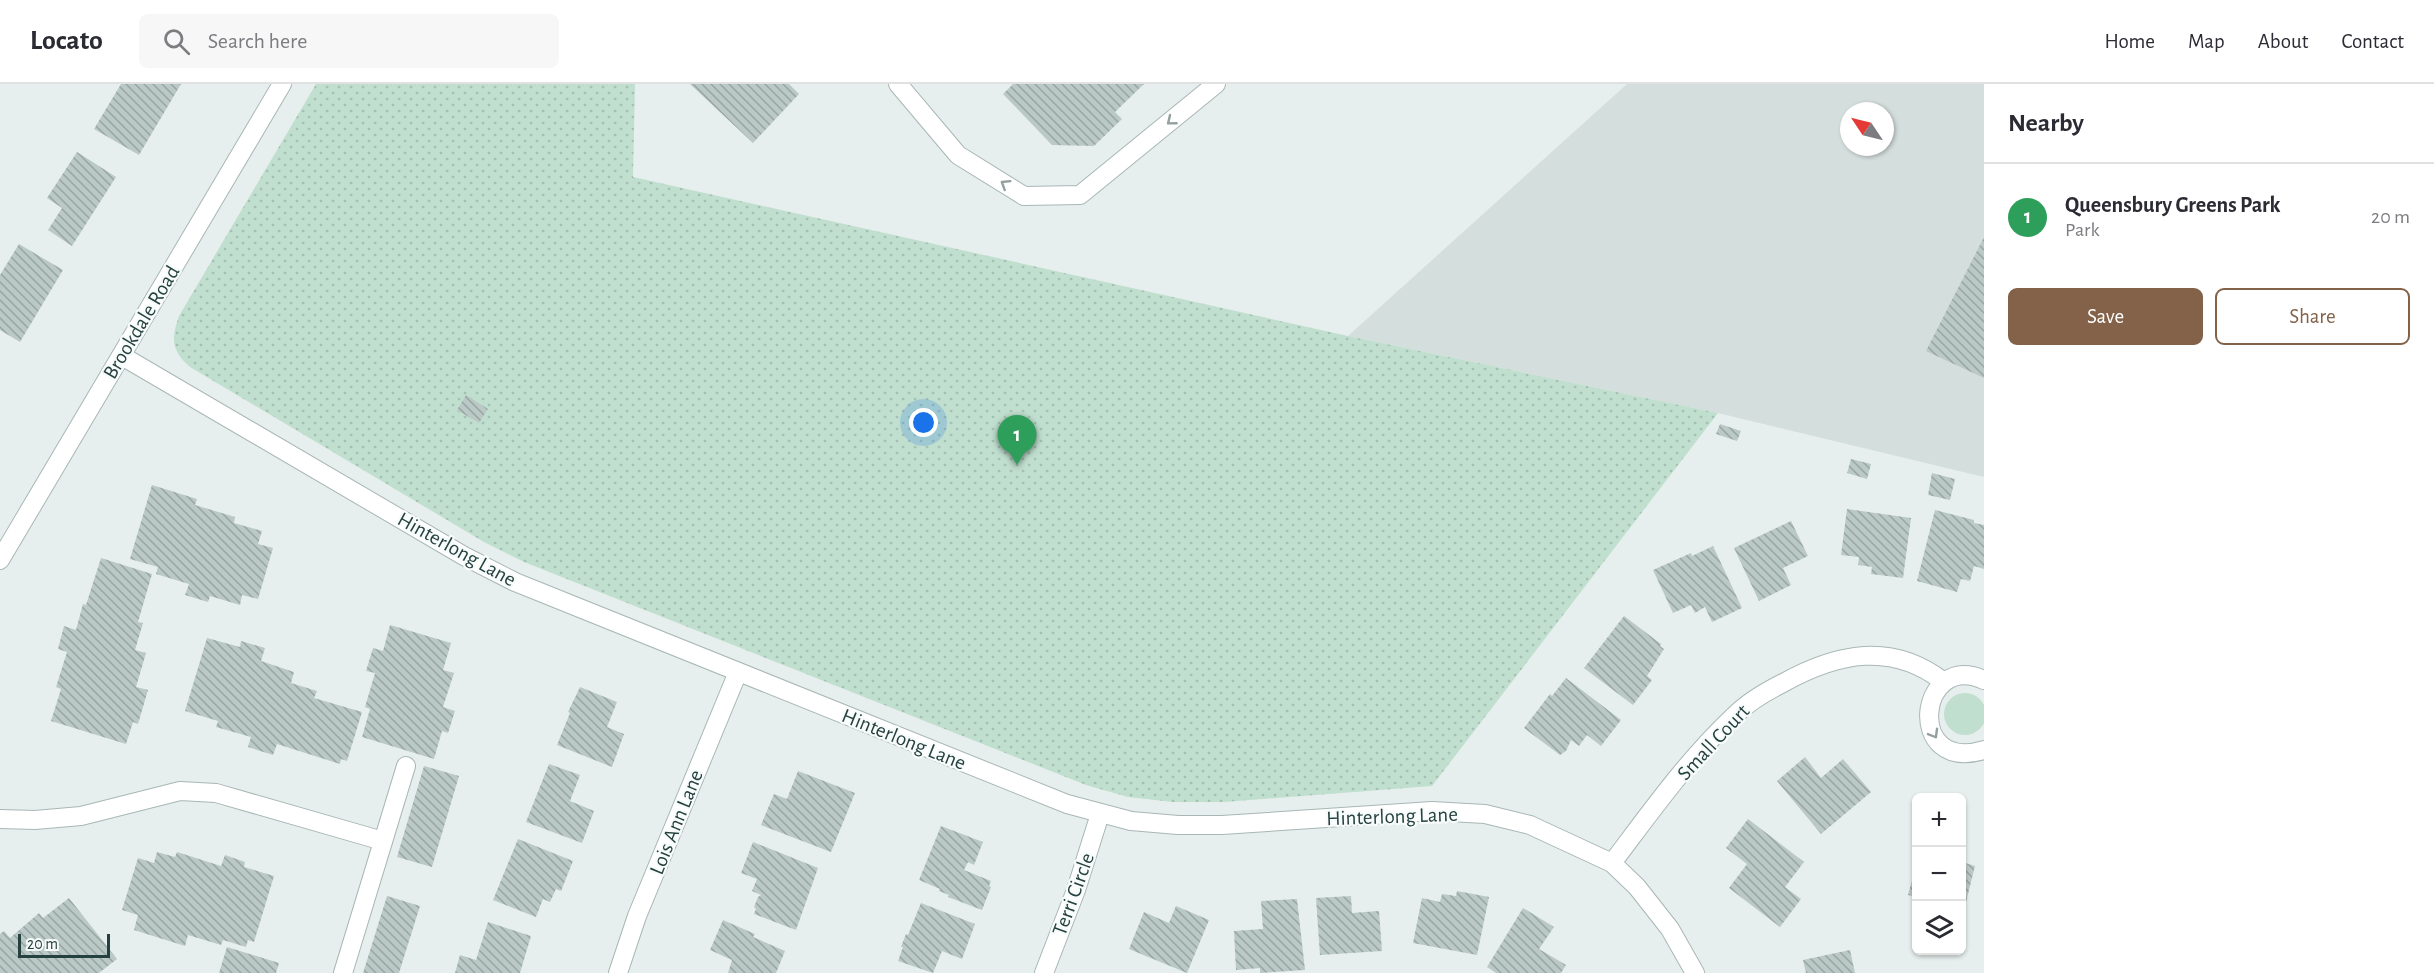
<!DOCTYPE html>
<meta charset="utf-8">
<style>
body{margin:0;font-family:"Alegreya Sans",sans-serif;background:#f7f7f7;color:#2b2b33}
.controls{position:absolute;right:18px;bottom:18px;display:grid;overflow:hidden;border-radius:9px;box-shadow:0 2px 4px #0004}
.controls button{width:54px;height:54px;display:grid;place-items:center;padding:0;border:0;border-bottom:2px solid #e1e1e2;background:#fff;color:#2b2b33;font:30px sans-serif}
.compass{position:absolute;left:1840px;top:18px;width:54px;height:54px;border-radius:50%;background:#fff;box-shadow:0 2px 4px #0004;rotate:305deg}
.scale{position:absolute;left:18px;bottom:15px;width:92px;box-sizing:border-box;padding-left:6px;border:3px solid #25413f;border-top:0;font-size:16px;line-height:21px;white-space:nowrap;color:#25413f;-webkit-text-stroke:4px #f7fbfa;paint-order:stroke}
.you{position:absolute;left:924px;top:339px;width:21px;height:21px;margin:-15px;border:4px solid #fff;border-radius:50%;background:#1a73e8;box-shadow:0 0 0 9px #1a73e833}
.badge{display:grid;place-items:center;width:39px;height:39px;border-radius:50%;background:#836249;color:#fff;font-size:20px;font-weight:700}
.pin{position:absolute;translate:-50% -50px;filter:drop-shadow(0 2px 3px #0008)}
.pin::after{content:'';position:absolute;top:32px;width:21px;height:18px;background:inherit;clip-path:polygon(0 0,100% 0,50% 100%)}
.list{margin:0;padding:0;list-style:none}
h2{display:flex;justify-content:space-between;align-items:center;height:78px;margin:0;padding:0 24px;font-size:26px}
h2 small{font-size:20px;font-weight:400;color:#7c7c81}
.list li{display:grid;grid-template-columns:39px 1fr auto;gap:18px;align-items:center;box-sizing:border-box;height:108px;padding:0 24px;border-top:2px solid #e1e1e2}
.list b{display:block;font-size:22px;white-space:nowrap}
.list p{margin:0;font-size:20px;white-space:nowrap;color:#7c7c81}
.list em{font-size:20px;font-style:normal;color:#7c7c81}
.actions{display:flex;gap:12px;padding:18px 24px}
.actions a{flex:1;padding:14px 0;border:2px solid #836249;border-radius:9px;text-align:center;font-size:21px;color:#836249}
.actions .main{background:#836249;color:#fff}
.icon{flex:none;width:33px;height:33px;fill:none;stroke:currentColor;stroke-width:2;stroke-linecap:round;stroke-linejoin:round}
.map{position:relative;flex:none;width:1984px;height:889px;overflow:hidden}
header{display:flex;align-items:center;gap:36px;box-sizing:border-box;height:84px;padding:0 30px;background:#fff;border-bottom:2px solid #e1e1e2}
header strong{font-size:28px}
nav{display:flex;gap:33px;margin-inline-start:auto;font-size:21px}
.search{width:420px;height:54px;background:#f7f7f7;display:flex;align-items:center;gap:15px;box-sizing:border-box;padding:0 21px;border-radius:9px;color:#7c7c81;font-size:22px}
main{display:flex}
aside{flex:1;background:#fff}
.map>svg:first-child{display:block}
.built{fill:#d4dedc;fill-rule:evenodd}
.green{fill:#c0dfcf}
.park{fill:url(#park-dots)}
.building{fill:url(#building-back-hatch)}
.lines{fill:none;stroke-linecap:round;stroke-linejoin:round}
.minor-casing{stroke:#a8b7b5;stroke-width:20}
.minor{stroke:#fff;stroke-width:18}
.oneway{stroke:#92a09f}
.labels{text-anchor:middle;stroke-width:4.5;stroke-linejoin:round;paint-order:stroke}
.street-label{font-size:21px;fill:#25413f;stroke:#f7fbfa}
</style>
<header>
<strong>Locato</strong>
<div class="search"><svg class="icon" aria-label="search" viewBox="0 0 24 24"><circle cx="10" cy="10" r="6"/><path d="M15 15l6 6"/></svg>Search here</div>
<nav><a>Home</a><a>Map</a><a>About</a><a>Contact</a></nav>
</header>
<main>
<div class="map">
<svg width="1984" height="889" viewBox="0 0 1984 889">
<defs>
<pattern id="park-dots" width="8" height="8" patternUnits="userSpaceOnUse" patternTransform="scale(1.5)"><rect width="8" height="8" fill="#c0dfcf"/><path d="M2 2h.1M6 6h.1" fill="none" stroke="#a5c1b3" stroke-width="1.8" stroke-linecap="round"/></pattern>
<pattern id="building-back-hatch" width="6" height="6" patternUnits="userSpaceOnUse" patternTransform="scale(1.5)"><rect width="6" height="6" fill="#bbc9c6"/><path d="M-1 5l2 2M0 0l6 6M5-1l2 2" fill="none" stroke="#98a5a2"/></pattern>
</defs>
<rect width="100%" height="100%" fill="#e6efed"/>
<path class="built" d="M1627,0H1984V393L1718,329L1348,252ZM1849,27H1885V63H1849Z"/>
<circle class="green" cx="1965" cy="630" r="21"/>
<path class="park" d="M316,0H635L633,93L1348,252L1718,329L1432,702L1224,718H1173L1128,713L1086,701L524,478L484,458L190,283C171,266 171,255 179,232Z"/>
<g class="building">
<path d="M121,0H181L139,71L94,45Z"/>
<path d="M690,0H789L799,10L753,59Z"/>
<path d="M1013,0H1144L1115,28L1122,35L1094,62L1052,61L1003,10Z"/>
<path d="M77,68L116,93L72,162L48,146L62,124L47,114Z"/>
<path d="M1984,153V294L1926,267Z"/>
<path d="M19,160L63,186L20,258L0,246V191Z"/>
<path d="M466,311L488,325L479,339L457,326Z"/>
<path d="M1720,340L1741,347L1737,357L1716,350Z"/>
<path d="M1851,375L1871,380L1867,395L1847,389Z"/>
<path d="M1932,389L1955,395L1950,416L1928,411Z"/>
<path d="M152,401L197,415L195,421L235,433L234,439L262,447L258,460L273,464L258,515L242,511L240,521L210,512L208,518L185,511L189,500L156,490L158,483L130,475Z"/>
<path d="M1847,425L1911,434L1903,494L1871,490L1872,483L1858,481L1859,473L1841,471Z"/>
<path d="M1935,426L1974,436V439L1984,441V485L1974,482L1970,497L1961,495L1957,508L1917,497Z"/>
<path d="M1791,437L1808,472L1783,484L1791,501L1759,517L1734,464Z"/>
<path d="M1713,462L1742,524L1712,538L1705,523L1695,529L1691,521L1673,529L1653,486L1691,469L1692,472Z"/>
<path d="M101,474L152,490L138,538L143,539L135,566L146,569L136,603L148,606L138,640L133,638L126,660L51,637L61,605L56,603L67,568L58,565L64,542L76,546L83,520L86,521Z"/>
<path d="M1624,532L1661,560L1660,562L1664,565L1647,592L1652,596L1633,621L1584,584Z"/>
<path d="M390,541L451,559L443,586L454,589L443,623L455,627L448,649L442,647L434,675L362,653L370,625L365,623L375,589L366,587L373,564L383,567Z"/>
<path d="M207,554L240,563L241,557L265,564L261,577L294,588L291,599L317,607L314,614L362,628L347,677L341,675L340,680L277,660L273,671L248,663L251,653L216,643L218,637L185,627Z"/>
<path d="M1566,594L1621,636L1601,662L1587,651L1579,662L1571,656L1566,667L1560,671L1524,644L1550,610L1552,612Z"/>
<path d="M580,603L617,618L607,643L624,650L612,683L557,661L570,629L568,628Z"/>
<path d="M1805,673L1821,694L1843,675L1871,708L1821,750L1777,697Z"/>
<path d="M549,680L580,691L570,717L594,727L582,759L526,738Z"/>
<path d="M424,682L459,692L432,783L397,773Z"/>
<path d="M798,687L855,709L831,768L761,741L774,710L787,715Z"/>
<path d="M1748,735L1804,778L1785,803L1801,815L1780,843L1729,804L1747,780L1726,764Z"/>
<path d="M941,742L983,758L974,781L968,778L964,786L991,797L989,802L991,803L982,826L948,813L949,811L939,807L940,805L919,796Z"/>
<path d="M518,755L573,777L561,807L556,805L550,818L543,815L536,833L493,816Z"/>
<path d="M753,758L818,784L796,846L754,830L756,825L754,823L758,813L761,811L752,807L757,795L741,789Z"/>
<path d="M157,768L175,773L177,768L221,782L225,771L245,778L244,783L274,792L254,858L248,856L246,863L223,856L221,861L188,851L185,862L134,846L138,831L122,826L138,774L154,779Z"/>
<path d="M1962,778L1975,782L1964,826L1962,825Z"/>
<path d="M1916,782V813L1908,811Z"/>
<path d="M1457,807L1489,813L1477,871L1413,859L1422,814L1440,818L1442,810L1456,812Z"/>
<path d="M387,812L420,822L399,889H363Z"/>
<path d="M1351,812L1352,829L1379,827L1382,867L1320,871L1316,814Z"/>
<path d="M69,814L117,875L99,889H0V850L4,847L10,854L39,829L43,834Z"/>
<path d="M1297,815L1305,886L1260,889V884L1236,886L1234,847L1263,845L1261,817Z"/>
<path d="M921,819L975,840L962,875L942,867L933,889L898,877L903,863H901L906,850L908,851Z"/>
<path d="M1176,822L1209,836L1187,889L1129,865L1144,828L1169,839Z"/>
<path d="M1523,824L1554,843L1539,865L1566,881L1561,889H1496L1487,883Z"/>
<path d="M723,836L755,850L753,853L785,867L776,889H728L732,876L710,866Z"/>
<path d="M488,838L531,852L520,889H455L460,871L476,876Z"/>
<path d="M227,863L279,879L276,889H219Z"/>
<path d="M1850,866L1855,889H1806L1803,876Z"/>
</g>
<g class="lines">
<defs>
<g id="minor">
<path d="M898,0L958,71L1024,112L1080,111L1216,0"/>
<path d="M122,272L464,472L515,498L1067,720L1131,737L1178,741H1222L1432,727L1485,730L1530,741L1612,779L1637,803L1670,845L1695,889"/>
<path d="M0,476L282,0"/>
<path d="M1984,596C1918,566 1904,690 1984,666"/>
<path d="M0,735L35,736L81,732L180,707L216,709L383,757"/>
<path d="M1612,779C1650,729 1688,675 1734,632C1748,618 1765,608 1783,599C1837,569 1892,557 1944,598"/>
<path d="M343,889L406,682"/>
<path d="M618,889L637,832L738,588"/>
<path d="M1044,889L1076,806L1100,730"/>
</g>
</defs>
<use href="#minor" class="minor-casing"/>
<use href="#minor" class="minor"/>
</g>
<defs><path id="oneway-chevron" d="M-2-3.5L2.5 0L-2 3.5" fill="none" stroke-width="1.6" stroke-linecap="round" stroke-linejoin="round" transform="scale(1.5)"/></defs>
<g class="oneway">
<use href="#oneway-chevron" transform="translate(1171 37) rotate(141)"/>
<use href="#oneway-chevron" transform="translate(1005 100) rotate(-148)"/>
<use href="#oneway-chevron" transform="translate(1934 650) rotate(60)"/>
</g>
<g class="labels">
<g class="street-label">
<text transform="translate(141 238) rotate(-59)" y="7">Brookdale Road</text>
<text transform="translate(457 465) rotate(29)" y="7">Hinterlong Lane</text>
<text transform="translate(904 655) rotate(22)" y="7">Hinterlong Lane</text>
<text transform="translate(1713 658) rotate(-47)" y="7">Small Court</text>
<text transform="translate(1392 732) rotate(-2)" y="7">Hinterlong Lane</text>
<text transform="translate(676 738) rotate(-68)" y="7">Lois Ann Lane</text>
<text transform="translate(1073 810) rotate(-70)" y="7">Terri Circle</text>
</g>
</g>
</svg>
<div class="controls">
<button>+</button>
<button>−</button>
<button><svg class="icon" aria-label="layers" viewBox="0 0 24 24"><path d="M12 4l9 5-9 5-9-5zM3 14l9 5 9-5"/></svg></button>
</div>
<svg class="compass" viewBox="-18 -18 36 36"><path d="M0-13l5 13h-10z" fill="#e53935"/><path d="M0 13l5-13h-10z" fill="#7c7c81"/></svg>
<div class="scale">20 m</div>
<div class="you"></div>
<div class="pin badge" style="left:1017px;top:381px;background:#2e9e5b">1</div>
</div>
<aside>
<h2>Nearby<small></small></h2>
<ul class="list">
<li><span class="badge" style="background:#2e9e5b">1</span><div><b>Queensbury Greens Park</b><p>Park</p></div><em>20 m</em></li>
</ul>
<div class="actions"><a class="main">Save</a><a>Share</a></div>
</aside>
</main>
